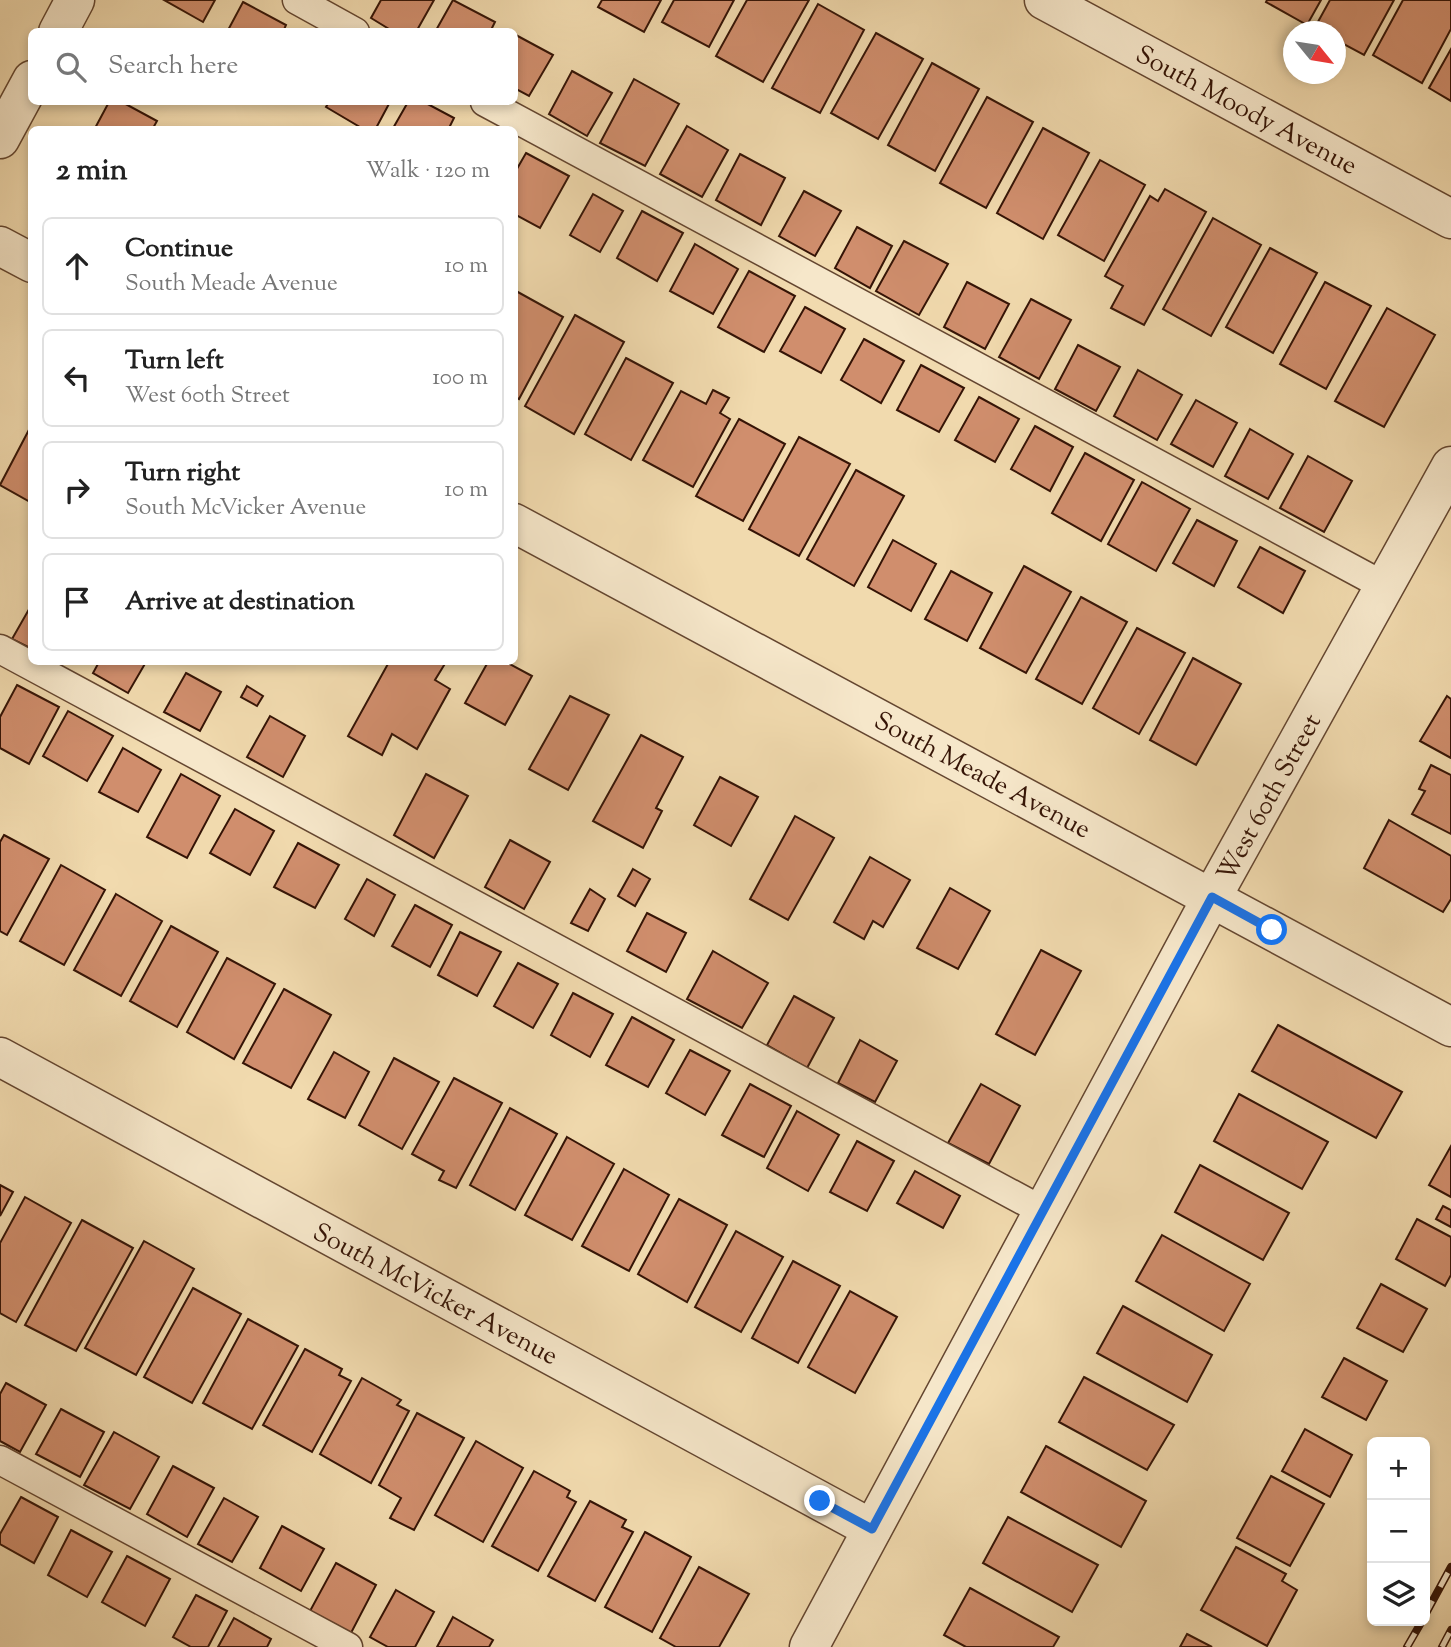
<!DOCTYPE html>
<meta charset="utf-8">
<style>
body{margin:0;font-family:"Sorts Mill Goudy",serif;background:#f2f2f2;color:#222}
.controls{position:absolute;right:21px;bottom:21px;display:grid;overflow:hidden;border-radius:10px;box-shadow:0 4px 10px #0003}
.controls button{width:63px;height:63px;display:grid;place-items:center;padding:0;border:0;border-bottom:2px solid #e0e0e0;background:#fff;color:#222;font:35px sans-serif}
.compass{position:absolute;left:1283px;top:21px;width:63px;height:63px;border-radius:50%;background:#fff;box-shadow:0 4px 10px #0003;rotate:120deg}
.stop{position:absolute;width:21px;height:21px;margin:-16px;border:5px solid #1a73e8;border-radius:50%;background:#fff}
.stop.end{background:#1a73e8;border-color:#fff;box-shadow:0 2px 7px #0008}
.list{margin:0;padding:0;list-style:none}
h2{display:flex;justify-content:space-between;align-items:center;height:91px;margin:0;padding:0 28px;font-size:30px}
h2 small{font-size:23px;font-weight:400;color:#767676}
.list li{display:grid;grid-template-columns:46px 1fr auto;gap:21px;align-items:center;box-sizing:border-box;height:98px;margin:0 14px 14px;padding:0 14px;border:2px solid #e0e0e0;border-radius:10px}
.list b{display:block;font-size:26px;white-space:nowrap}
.list p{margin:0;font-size:23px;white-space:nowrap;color:#767676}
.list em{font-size:23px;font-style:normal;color:#767676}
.icon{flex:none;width:38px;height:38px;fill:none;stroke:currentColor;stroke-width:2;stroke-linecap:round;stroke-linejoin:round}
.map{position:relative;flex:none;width:1451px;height:1647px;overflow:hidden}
.search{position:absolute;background:#fff;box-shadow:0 4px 10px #0003;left:28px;top:28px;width:490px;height:77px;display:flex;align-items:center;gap:18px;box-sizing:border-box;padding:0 24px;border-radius:10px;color:#767676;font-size:26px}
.panel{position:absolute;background:#fff;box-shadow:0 4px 10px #0003;left:28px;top:126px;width:490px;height:539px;border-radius:10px}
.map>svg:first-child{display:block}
.building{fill:#d08e6d;stroke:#351406;stroke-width:2}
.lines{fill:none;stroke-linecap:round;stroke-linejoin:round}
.service-casing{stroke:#644630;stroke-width:31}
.minor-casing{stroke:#644630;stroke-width:41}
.service{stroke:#f6e7ca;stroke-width:28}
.minor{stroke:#f6e7ca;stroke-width:38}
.rail-casing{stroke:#351406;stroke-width:8}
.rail{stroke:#f6e7ca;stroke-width:5;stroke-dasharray:16;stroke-linecap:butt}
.route{stroke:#1a73e8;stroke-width:9}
.labels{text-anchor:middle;stroke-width:5;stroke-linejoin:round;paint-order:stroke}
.street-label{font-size:26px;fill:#351406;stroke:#f6e7ca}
</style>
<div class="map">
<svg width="1451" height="1647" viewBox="0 0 1451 1647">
<rect width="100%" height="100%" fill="#f1daae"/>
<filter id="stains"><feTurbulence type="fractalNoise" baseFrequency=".00286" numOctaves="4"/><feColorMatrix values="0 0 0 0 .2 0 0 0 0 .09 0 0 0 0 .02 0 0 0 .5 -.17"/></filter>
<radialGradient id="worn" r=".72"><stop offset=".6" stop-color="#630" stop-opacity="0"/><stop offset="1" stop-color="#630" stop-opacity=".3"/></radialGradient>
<g class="building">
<path d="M164,0H215L203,22Z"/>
<path d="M381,0H434L416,32H394L371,18Z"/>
<path d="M453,0L495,22L490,32H435Z"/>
<path d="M602,0H661L644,32L598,7Z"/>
<path d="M674,0H734L709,47L662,22Z"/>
<path d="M747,0H809L763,82L716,56Z"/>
<path d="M1267,0H1321L1307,25L1266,2Z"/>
<path d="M1330,0H1394L1364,55L1336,40V32H1320L1314,29Z"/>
<path d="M1403,0H1451V29L1422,83L1373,55Z"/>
<path d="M243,2L286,25L283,32H227Z"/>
<path d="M818,4L864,30L820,113L772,88Z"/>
<path d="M876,33L923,59L878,139L831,113Z"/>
<path d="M514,34L553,55L529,96L514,88Z"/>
<path d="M1451,49V101L1429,88Z"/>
<path d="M932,63L979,89L935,171L888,145Z"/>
<path d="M572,71L612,93L587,136L549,114Z"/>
<path d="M634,79L679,104L645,166L600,143Z"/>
<path d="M987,97L1033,122L986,208L940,183Z"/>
<path d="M109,102H122L157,121L152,130H94Z"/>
<path d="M329,102H390L375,130H365L326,107Z"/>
<path d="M408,102H424L454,118L448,130H392Z"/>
<path d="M687,126L728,150L702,197L660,174Z"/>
<path d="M1043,128L1089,153L1043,239L997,213Z"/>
<path d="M526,153L569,176L540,228L514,214V174Z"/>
<path d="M740,154L785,178L761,225L716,200Z"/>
<path d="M1100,160L1145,185L1104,261L1058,235Z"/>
<path d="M1165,189L1206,212L1144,325L1111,308L1123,286L1105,276L1150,196L1158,201Z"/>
<path d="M804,191L841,211L815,256L779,236Z"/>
<path d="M593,194L623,211L600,252L570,235Z"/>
<path d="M642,211L683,233L657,281L617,258Z"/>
<path d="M1213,218L1261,245L1211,336L1163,309Z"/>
<path d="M857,227L892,246L870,288L835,268Z"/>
<path d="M904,241L948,264L919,315L876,291Z"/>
<path d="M695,244L738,269L713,314L670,291Z"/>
<path d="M1270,248L1317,273L1273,353L1226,327Z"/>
<path d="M749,271L795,296L764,352L718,327Z"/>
<path d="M967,282L1009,304L985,349L944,327Z"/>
<path d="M1325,282L1371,306L1326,389L1280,364Z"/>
<path d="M516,291L563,317L519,399L514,396Z"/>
<path d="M1031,299L1071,320L1039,379L999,357Z"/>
<path d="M805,307L845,329L821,373L780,351Z"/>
<path d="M1387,308L1435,335L1384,427L1335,401Z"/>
<path d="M575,315L624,342L574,434L525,406Z"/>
<path d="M864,339L904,361L881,403L841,380Z"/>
<path d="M1078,345L1120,367L1096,411L1055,389Z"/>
<path d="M626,358L673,383L631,460L585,434Z"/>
<path d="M921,365L964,388L939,432L897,410Z"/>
<path d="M1138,370L1182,395L1157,440L1114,416Z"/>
<path d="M713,390L729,398L720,413L730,419L693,487L643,460L681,391L706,404Z"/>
<path d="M979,397L1019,419L995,462L955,440Z"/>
<path d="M1196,400L1237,423L1213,467L1171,444Z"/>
<path d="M739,419L785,444L743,521L696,496Z"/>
<path d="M32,424V503L0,485Z"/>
<path d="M1035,426L1073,447L1050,491L1011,469Z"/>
<path d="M1250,429L1293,454L1268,499L1225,476Z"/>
<path d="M799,437L850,464L799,556L749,529Z"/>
<path d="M1085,453L1134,480L1101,541L1052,513Z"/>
<path d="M1308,456L1352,481L1324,532L1280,508Z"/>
<path d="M856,470L904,496L854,586L807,559Z"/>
<path d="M1142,482L1190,509L1156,571L1108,544Z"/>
<path d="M1197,520L1237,541L1214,586L1173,563Z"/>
<path d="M893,540L936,564L911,611L868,587Z"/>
<path d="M1260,547L1305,571L1283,613L1238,587Z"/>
<path d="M1024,566L1071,592L1026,673L980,648Z"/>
<path d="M951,571L992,593L967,641L925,619Z"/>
<path d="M1081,597L1127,622L1082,704L1036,679Z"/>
<path d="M32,604V649L12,639Z"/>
<path d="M1137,628L1185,653L1139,734L1093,708Z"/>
<path d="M1193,658L1241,684L1196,765L1150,740Z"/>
<path d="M99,662H146L128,693L93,673Z"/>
<path d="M389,662H446L435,680L450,689L417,749L392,734L382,755L348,736Z"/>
<path d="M488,662H506L532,676L505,725L465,703Z"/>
<path d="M186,673L221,692L200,731L164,712Z"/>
<path d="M17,685L59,707L29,764L0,748V717Z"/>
<path d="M247,686L263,696L257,706L241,697Z"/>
<path d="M570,696L609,715L568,790L529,769Z"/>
<path d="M1447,696L1451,699V758L1420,741Z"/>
<path d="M68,711L113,736L87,781L43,756Z"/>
<path d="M270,716L305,736L283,777L247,757Z"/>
<path d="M641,735L683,757L656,808L662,811L643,848L593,821Z"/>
<path d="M123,748L161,770L138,812L99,792Z"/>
<path d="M1431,765L1451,775V834L1412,814L1425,791L1419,789Z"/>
<path d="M181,774L220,796L187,858L147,837Z"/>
<path d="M426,774L468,796L434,858L394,835Z"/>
<path d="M720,777L758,797L731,846L694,825Z"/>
<path d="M235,809L274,831L250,875L210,853Z"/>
<path d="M795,816L834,838L788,920L750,899Z"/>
<path d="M1389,820L1451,856V899L1443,912L1364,868Z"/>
<path d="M4,835L49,859L7,935L0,931V842Z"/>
<path d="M510,840L550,862L524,909L485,887Z"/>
<path d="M298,843L339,865L315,908L274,887Z"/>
<path d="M870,857L910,880L883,927L873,921L864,939L834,922Z"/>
<path d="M61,865L105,890L64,965L20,941Z"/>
<path d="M633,869L650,879L635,906L618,896Z"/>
<path d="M367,879L395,895L374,936L345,919Z"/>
<path d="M950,888L990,911L958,969L917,948Z"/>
<path d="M590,889L605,899L588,931L571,923Z"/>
<path d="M116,894L162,921L121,996L74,970Z"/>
<path d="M415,905L452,925L430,967L392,946Z"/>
<path d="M647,913L686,933L666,972L627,951Z"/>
<path d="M171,926L218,952L177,1027L130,1001Z"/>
<path d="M460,932L501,952L477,996L438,975Z"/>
<path d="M1041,950L1081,971L1035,1055L996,1034Z"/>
<path d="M713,951L768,983L742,1028L687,999Z"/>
<path d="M227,958L275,984L234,1059L187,1032Z"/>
<path d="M518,963L558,984L533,1028L494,1006Z"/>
<path d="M284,989L331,1015L291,1088L243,1063Z"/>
<path d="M573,993L613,1014L590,1057L551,1035Z"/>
<path d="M794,996L834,1018L807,1068L767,1045Z"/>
<path d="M632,1017L674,1040L648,1087L606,1065Z"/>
<path d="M1278,1025L1402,1092L1376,1138L1252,1071Z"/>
<path d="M860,1040L897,1061L875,1102L838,1083Z"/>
<path d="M690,1050L730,1071L705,1115L666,1093Z"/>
<path d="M334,1052L369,1072L345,1118L308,1099Z"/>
<path d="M394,1058L439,1082L402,1149L359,1125Z"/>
<path d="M454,1078L502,1103L456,1188L439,1180L444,1171L412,1154Z"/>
<path d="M750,1084L791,1106L764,1157L722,1135Z"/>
<path d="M981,1084L1020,1106L989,1164L948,1143Z"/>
<path d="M1239,1094L1328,1142L1302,1189L1214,1141Z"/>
<path d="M510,1108L557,1134L515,1210L470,1185Z"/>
<path d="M797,1111L839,1135L808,1191L767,1168Z"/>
<path d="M567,1137L614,1164L572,1240L525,1215Z"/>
<path d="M857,1141L894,1161L867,1211L830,1192Z"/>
<path d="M1451,1146V1197L1429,1185Z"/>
<path d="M1200,1165L1289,1213L1263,1260L1175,1212Z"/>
<path d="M624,1169L669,1195L629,1271L582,1246Z"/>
<path d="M915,1171L960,1196L943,1228L897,1203Z"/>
<path d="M0,1185L13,1192L0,1216Z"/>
<path d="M25,1197L71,1223L16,1322L0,1313V1243Z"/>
<path d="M679,1199L727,1225L687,1302L638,1274Z"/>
<path d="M1443,1206L1451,1210V1227L1436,1219Z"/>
<path d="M1417,1219L1451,1237V1275L1445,1286L1396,1259Z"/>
<path d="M82,1220L133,1248L76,1351L25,1325Z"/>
<path d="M736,1231L783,1257L741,1332L695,1307Z"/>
<path d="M1162,1235L1250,1284L1224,1331L1136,1281Z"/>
<path d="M144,1241L194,1269L136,1375L85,1348Z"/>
<path d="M793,1261L840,1286L798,1363L752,1338Z"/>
<path d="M1381,1284L1427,1309L1403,1352L1357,1328Z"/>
<path d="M193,1288L241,1314L192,1403L144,1377Z"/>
<path d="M850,1291L897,1317L855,1393L808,1367Z"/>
<path d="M1123,1306L1212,1355L1187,1402L1097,1353Z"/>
<path d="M248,1319L298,1346L252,1429L203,1403Z"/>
<path d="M305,1349L342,1369L339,1375L351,1381L312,1452L263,1425Z"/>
<path d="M1344,1358L1387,1381L1366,1420L1322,1397Z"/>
<path d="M1084,1377L1174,1425L1147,1470L1059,1422Z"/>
<path d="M362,1378L401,1400L397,1405L409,1411L371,1483L320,1454Z"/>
<path d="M6,1383L46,1405L20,1452L0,1441V1394Z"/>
<path d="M61,1409L104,1432L80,1477L36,1454Z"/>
<path d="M417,1413L464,1438L414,1530L390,1518L401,1498L379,1485Z"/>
<path d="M1305,1429L1352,1455L1330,1497L1282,1471Z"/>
<path d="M114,1432L159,1457L130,1509L84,1485Z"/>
<path d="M476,1441L523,1468L483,1542L435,1515Z"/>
<path d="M1046,1446L1146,1501L1121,1547L1021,1492Z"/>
<path d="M173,1466L214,1488L187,1537L147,1514Z"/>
<path d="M534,1471L570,1491L567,1497L576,1502L538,1571L492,1546Z"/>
<path d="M1271,1476L1324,1504L1290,1566L1237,1538Z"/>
<path d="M21,1497L58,1517L34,1563L0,1544V1534Z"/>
<path d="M224,1498L258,1517L232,1562L198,1544Z"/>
<path d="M590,1501L626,1520L622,1527L633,1532L595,1601L548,1576Z"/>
<path d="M1008,1517L1098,1565L1072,1612L983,1563Z"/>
<path d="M282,1526L324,1549L301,1591L260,1568Z"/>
<path d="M71,1530L112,1552L87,1597L48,1575Z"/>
<path d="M645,1532L691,1557L652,1632L605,1607Z"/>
<path d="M1236,1547L1286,1574L1282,1581L1297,1590L1267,1646L1201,1610Z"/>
<path d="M127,1556L170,1579L145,1626L102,1602Z"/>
<path d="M336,1563L376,1585L351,1633L310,1611Z"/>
<path d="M699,1567L749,1594L719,1647H676L660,1638Z"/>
<path d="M970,1588L1059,1637L1053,1647H966L944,1635Z"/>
<path d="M396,1590L434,1612L415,1647H388L370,1637Z"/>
<path d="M196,1595L227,1611L208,1647H191L173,1637Z"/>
<path d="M453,1617L493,1640L489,1647H437Z"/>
<path d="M234,1618L271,1639L267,1647H218Z"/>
<path d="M1187,1634L1212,1647H1180Z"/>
</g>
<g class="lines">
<defs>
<g id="service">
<path d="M297,0L355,32"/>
<path d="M485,102L1384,586"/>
<path d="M0,649L1043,1211"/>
<path d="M0,1460L348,1647"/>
</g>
<g id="minor">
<path d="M1044,0L1451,219"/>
<path d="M58,32L75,0"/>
<path d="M0,139L32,80"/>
<path d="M0,246L32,263"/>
<path d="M514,523L1451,1027"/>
<path d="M0,1057L872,1529"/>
<path d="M809,1647L1212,897L1451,466"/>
</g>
</defs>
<use href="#service" class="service-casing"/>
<use href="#minor" class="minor-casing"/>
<use href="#service" class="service"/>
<use href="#minor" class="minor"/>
<defs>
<g id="rail">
<path d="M1425,1615L1451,1567"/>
<path d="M1407,1647L1422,1621"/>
<path d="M1442,1647L1451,1630"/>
</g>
</defs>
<use href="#rail" class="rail-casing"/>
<use href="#rail" class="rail"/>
</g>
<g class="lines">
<path class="route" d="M820,1501L872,1529L1212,897L1272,930"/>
</g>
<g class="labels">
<g class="street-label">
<text transform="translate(1247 109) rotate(28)" y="9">South Moody Avenue</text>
<text transform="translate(983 774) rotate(28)" y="9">South Meade Avenue</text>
<text transform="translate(1268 797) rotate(-61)" y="9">West 60th Street</text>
<text transform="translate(436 1293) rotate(28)" y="9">South McVicker Avenue</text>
</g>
</g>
<rect width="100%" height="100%" filter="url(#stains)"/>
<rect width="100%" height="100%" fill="url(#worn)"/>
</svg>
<div class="controls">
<button>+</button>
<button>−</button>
<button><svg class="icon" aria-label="layers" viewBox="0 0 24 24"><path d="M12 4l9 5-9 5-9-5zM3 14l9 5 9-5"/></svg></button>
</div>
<svg class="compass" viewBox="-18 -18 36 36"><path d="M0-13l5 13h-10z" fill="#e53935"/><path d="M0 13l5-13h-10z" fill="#767676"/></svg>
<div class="stop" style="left:1272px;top:930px"></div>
<div class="stop end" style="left:820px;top:1501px"></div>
<div class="search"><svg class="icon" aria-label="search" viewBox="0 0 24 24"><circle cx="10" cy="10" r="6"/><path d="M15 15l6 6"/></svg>Search here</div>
<section class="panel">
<h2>2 min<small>Walk · 120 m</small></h2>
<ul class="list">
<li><svg class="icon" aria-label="ahead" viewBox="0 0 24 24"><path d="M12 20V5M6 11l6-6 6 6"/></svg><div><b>Continue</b><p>South Meade Avenue</p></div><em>10 m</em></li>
<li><svg class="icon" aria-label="left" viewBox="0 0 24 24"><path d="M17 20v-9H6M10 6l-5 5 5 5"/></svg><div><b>Turn left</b><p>West 60th Street</p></div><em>100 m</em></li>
<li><svg class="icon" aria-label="right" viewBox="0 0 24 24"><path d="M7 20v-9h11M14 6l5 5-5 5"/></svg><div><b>Turn right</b><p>South McVicker Avenue</p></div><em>10 m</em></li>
<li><svg class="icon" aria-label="arrive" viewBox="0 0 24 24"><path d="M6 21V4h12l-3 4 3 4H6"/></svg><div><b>Arrive at destination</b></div></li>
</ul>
</section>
</div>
